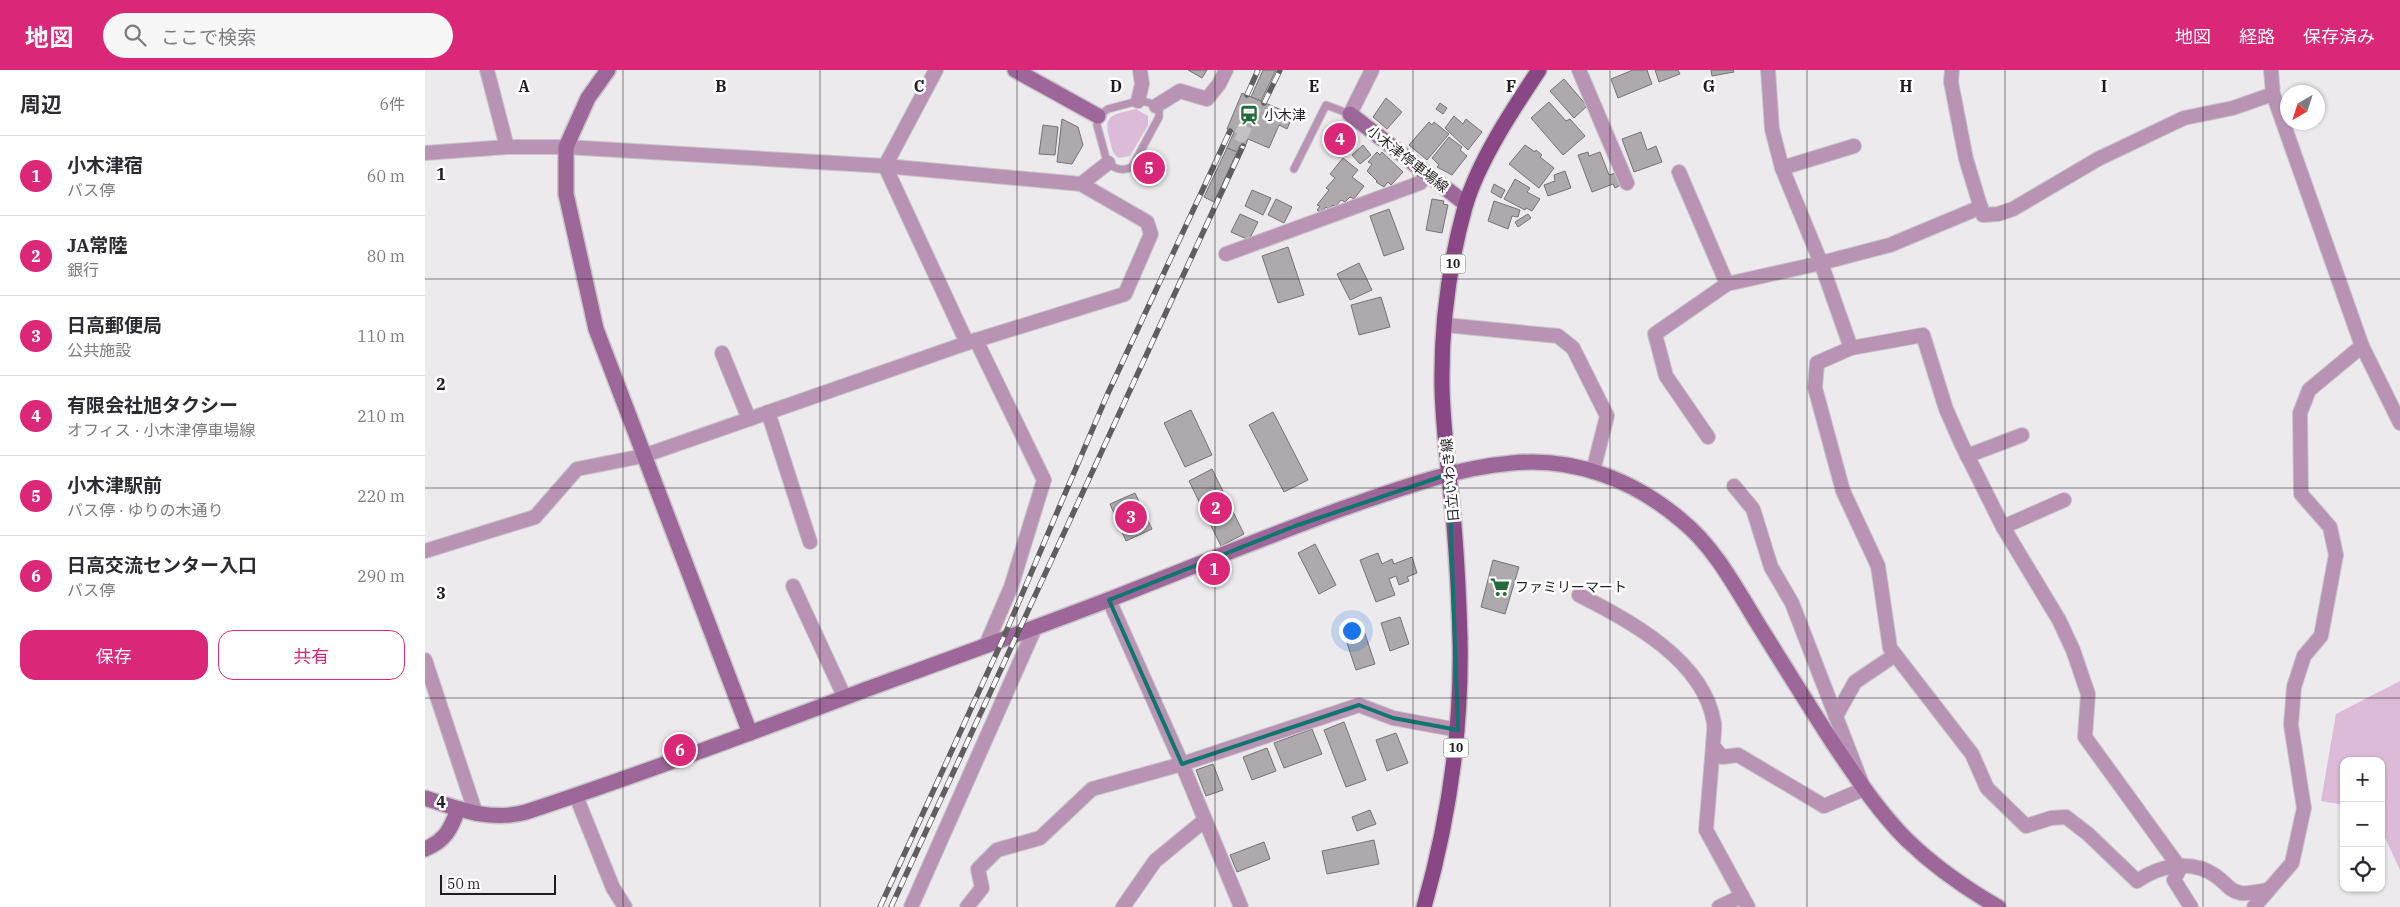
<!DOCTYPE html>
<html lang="ja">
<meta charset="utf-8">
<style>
body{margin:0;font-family:"IBM Plex Serif","Noto Sans JP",serif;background:#f7f7f7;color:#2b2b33}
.controls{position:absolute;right:15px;bottom:15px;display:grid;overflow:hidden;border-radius:10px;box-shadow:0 1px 4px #0004}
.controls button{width:45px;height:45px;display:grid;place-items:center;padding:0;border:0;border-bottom:1px solid #e1e1e2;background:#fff;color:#2b2b33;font:25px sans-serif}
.compass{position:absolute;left:1855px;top:15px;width:45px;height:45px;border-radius:50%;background:#fff;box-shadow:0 1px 4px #0004;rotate:219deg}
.scale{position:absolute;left:15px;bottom:12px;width:116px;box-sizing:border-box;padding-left:5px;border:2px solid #1f1d1f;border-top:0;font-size:14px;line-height:18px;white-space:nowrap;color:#1f1d1f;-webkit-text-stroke:4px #fff;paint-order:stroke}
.you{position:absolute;left:926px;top:560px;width:18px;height:18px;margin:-12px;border:4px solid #fff;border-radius:50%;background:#1a73e8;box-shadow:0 0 0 8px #1a73e833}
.badge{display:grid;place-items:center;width:32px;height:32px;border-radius:50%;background:#db2777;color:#fff;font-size:16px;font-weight:700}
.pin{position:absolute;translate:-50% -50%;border:2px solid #fff;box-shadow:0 1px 5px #0006}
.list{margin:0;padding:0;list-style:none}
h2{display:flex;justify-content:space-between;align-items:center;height:65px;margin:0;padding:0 20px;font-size:21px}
h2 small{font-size:16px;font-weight:400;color:#7c7c81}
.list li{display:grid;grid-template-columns:32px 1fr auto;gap:15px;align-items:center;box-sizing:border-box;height:80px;padding:0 20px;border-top:1px solid #e1e1e2}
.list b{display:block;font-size:19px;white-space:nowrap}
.list p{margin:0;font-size:16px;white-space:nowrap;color:#7c7c81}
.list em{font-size:16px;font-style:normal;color:#7c7c81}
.actions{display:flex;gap:10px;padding:15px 20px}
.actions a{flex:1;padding:11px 0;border:1px solid #db2777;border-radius:15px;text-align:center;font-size:18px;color:#db2777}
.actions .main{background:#db2777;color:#fff}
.icon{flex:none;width:28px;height:28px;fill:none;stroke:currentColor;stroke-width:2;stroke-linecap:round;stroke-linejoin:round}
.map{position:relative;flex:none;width:1975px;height:837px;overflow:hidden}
header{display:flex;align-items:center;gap:30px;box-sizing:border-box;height:70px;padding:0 25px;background:#db2777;color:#fff}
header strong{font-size:24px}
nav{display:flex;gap:28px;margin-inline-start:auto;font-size:18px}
.search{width:350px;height:45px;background:#f7f7f7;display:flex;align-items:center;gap:12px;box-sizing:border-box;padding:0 18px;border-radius:28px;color:#7c7c81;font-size:19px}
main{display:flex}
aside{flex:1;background:#fff}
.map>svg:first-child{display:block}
.green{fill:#dbbbd8}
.building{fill:#ada9ac;stroke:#767376}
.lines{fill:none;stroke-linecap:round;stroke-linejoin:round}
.street-tunnel{stroke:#c4c1c4;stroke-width:14;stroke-dasharray:14 7;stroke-linecap:butt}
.lane-casing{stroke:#c8c5c8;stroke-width:9}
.street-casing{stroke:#c8c5c8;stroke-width:16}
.secondary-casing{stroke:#c8c5c8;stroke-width:18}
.primary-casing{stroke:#c8c5c8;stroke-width:18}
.lane{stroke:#b893b4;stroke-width:7}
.street{stroke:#b893b4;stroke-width:14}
.secondary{stroke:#9d6799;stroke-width:15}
.primary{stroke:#894785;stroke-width:15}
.rail-casing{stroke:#605e60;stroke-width:5.5}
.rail{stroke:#fff;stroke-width:4;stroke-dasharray:11;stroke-linecap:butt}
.marked{fill:none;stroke:#0f766e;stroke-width:4;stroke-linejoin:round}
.grid{fill:none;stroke:#1f1d1f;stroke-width:1;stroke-opacity:0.55}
.labels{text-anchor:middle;stroke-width:5;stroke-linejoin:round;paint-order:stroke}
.shield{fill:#fff;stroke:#626162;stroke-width:1}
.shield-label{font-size:12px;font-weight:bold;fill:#1f1d1f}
.poi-label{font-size:14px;fill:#1f1d1f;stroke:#fff;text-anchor:start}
.street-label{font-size:14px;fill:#1f1d1f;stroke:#fff}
.grid-label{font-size:16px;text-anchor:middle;font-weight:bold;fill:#1f1d1f;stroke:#fff;stroke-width:5;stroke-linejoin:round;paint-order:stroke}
</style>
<header>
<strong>地図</strong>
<div class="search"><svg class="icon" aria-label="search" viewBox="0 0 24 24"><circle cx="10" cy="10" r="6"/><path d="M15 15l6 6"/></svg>ここで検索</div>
<nav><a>地図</a><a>経路</a><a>保存済み</a></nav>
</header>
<main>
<aside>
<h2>周辺<small>6件</small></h2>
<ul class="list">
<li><span class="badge">1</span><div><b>小木津宿</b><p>バス停</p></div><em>60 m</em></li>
<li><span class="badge">2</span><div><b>JA常陸</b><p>銀行</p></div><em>80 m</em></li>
<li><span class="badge">3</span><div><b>日高郵便局</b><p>公共施設</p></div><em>110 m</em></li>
<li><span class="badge">4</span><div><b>有限会社旭タクシー</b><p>オフィス · 小木津停車場線</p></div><em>210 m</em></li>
<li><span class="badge">5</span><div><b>小木津駅前</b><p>バス停 · ゆりの木通り</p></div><em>220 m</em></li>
<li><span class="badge">6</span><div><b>日高交流センター入口</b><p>バス停</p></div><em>290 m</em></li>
</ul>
<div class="actions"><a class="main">保存</a><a>共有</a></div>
</aside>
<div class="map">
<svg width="1975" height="837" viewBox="0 0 1975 837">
<rect width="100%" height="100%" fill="#edeaed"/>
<g class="green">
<path d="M711,39L723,46V55L705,86L694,88C687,84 687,78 685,71C677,43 688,45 711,39Z"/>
<path d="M1975,611V800L1956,759V691H1919V735L1896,731L1911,644Z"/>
</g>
<g class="building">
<path d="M763,0H782L777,8Z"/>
<path d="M838,0H851L836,31L826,27Z"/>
<path d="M1208,0H1222L1227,14L1193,28L1186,9Z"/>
<path d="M1230,0H1253L1255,4L1234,12Z"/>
<path d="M1286,0H1308L1309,2L1287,6Z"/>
<path d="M1139,9L1162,36L1149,48L1125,21Z"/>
<path d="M817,23L868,45L862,59L854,55L844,78L823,69L820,77L815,75L812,82L802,78L809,62L802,59Z"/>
<path d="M961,28L977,42L962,59L948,47Z"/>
<path d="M1124,32L1141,51L1145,49L1160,66L1138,85L1106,48Z"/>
<path d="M1015,33L1022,38L1018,44L1011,39Z"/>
<path d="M1029,46L1038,54L1041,49L1057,62L1043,80L1020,58Z"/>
<path d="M637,49L653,57L658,75L647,94L632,92Z"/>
<path d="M1004,52L1007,55L1009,52L1024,64L1002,90L984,75Z"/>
<path d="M618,55L633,57L630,85L614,84Z"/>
<path d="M915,58L923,62L915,79L907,76Z"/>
<path d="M1216,62L1222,80L1231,76L1237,92L1209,102L1197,69Z"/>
<path d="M1024,67L1037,77L1035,80L1042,86L1027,105L1012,97L1014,95L1007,88Z"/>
<path d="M938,75L946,85L935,94L927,85Z"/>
<path d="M1100,75L1110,82L1111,80L1117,85L1115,87L1129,98L1114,118L1084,94Z"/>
<path d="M802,78L812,82L789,132L779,127Z"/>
<path d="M952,82L955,85L957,82L978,102L966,115L963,112L959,117L951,112L952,111L942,101L947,94L943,92Z"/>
<path d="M1163,82L1164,86L1175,82L1184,105L1191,103L1196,115L1190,118L1188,114L1167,122L1153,85Z"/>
<path d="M918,88L933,100L927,107L939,116L929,129L925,127L920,132L916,130L910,137L908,135L904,140L901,137L896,143L892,140L895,136L892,135L904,120L901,118L910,108L905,104Z"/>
<path d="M1140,101L1146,118L1123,126L1119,115L1130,111L1129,105Z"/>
<path d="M1090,109L1105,118L1102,122L1115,129L1107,141L1101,138L1100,140L1079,129Z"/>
<path d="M1069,114L1080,120L1076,128L1066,122Z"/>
<path d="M827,120L846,128L838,145L820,136Z"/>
<path d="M851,129L867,137L859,153L843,145Z"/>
<path d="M1007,129L1019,131L1018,134L1023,135L1017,163L1001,160Z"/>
<path d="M1069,131L1095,140L1093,147L1087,146L1083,159L1063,151Z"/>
<path d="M964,139L979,179L959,186L945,146Z"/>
<path d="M815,144L833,152L824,170L806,162Z"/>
<path d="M1103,144L1106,148L1093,157L1090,152Z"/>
<path d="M863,177L879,225L853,233L837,186Z"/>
<path d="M934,193L947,220L925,230L912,204Z"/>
<path d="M956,227L965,257L934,265L926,235Z"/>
<path d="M766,340L787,385L760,397L739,353Z"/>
<path d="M848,342L883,410L859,422L824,355Z"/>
<path d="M787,399L819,464L796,476L764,411Z"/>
<path d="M710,423L727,459L701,471L685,434Z"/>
<path d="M890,474L911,515L894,524L873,483Z"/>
<path d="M953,483L957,494L967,489L969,494L987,487L992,503L982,507L984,511L974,515L971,506L964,509L970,525L951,532L935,490Z"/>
<path d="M1068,490L1094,497L1080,544L1056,537Z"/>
<path d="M975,547L984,574L965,581L956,553Z"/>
<path d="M938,558L950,594L931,600L919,564Z"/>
<path d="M919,652L941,710L921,717L899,660Z"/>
<path d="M887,659L897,684L859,698L849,673Z"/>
<path d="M971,663L983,693L962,701L951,670Z"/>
<path d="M842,678L851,701L827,710L818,687Z"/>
<path d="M788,694L798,720L781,726L771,700Z"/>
<path d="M945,740L951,754L932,761L927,747Z"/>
<path d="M949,770L954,794L902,804L897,781Z"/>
<path d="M839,772L845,789L812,802L805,785Z"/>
</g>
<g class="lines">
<path class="street-tunnel" d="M813,63L816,65L830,37"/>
<defs>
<g id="lane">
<path d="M713,31C722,31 728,33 734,39V47L707,97C697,102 686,99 681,88L672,55L673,46L683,39Z"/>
<path d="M869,99L901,35L925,44"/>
</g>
<g id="street">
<path d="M62,0L82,77"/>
<path d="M511,0L460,96L542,273"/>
<path d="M1154,0L1202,113"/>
<path d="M1343,0L1347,59L1357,98L1396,193L1465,175L1556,137"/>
<path d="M1527,0L1526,12L1541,89L1558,145L1573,144L1588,139L1673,89L1759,48L1808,38L1848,24"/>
<path d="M1846,0L1848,24L1937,276"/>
<path d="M713,31L717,14L715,0"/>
<path d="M731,36L755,21L782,29L794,14L801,0"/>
<path d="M925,44L947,0"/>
<path d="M0,83L82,77H141L460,96L656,114L683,93"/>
<path d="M1357,98L1429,76"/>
<path d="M1254,102L1302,214"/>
<path d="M801,184L995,113L1002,104"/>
<path d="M1020,255L1133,266L1148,278L1182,346L1168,401"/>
<path d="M551,270L619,410L586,517L561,575"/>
<path d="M1426,278L1392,293L1390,318L1418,421L1453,496L1465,578L1547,684L1562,718L1601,756L1626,748L1641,747L1663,764L1712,811C1735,795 1767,789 1791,806C1801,813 1804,821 1816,823C1824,824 1835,821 1843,820"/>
<path d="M297,283L324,349"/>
<path d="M343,342L385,472"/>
<path d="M1283,367L1241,306L1230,264L1302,214L1396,193L1426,278L1498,265L1521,339L1536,373L1578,457L1634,550L1648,580L1663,624L1660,667L1755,798L1749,810L1766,837"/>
<path d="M1542,386L1597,365"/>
<path d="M1578,457L1639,430"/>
<path d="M0,481L110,447L152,399L218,386L542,273L700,224L726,164L722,152L656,114"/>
<path d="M368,516L420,628"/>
<path d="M1154,525C1205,551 1279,590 1289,653C1290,660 1288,669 1288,676L1297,687L1313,685L1399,736L1439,719L1367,533L1346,497L1328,439L1309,416"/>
<path d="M684,530L757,694L816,837"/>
<path d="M0,590L51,744"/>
<path d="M1411,646L1430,612L1470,585"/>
<path d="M1288,676L1281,760L1323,837"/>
<path d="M151,726L188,818L200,837"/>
<path d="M486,837L610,558"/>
<path d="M542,837L557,818L553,799L572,780L615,768L667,719L757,694L934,635L968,648L1033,660"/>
<path d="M698,837L730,791L780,750"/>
<path d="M1294,837L1317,826"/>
<path d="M1829,837L1867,793L1879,738L1866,655L1869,617L1879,586L1896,566L1911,485L1905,457L1876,424L1875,343L1884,320L1937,276L1975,353"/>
</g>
<g id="secondary">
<path d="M183,0L163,28L141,77V124L171,259L325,663"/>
<path d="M590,0L673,46"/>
<path d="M925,44L1041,134"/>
<path d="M0,728C34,739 65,752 101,742C214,705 326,663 437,621C519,591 602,561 683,530C762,499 840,467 919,438C974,419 1029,398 1087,393C1149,387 1209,410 1256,450C1292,479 1314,524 1338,562C1361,599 1384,636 1408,673C1431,707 1453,741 1482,770C1510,797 1540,818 1573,837"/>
<path d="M0,779C20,771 26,759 33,739"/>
</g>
<path id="primary" d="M999,837C1024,749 1037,659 1035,568C1034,530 1032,492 1029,455C1025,409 1018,363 1017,317C1016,257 1024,195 1040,137C1053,92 1088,39 1114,0"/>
</defs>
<use href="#lane" class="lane-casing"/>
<use href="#street" class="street-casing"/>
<use href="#secondary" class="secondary-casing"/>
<use href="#primary" class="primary-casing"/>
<use href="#lane" class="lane"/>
<use href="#street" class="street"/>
<use href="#secondary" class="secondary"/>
<use href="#primary" class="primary"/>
<defs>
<g id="rail">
<path d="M822,25L833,0"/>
<path d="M839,33L855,0"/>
<path d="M455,837L578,569L683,323L805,61"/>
<path d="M466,837L818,76"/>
</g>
</defs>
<use href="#rail" class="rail-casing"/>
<use href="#rail" class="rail"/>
</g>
<path class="marked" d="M1024,404L1033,660L968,648L934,635L757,694L684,530L870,456Z"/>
<path class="grid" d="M198,0V837M395,0V837M592,0V837M790,0V837M988,0V837M1185,0V837M1382,0V837M1580,0V837M1778,0V837M0,209H1975M0,418H1975M0,628H1975"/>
<defs>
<symbol id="station-bare" viewBox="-9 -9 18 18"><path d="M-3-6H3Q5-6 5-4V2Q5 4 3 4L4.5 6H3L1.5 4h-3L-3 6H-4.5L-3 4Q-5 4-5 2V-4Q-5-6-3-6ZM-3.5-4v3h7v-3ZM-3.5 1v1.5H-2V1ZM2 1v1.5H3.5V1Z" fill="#236b38" stroke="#fff" stroke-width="2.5" paint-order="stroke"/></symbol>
<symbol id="supermarket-bare" viewBox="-9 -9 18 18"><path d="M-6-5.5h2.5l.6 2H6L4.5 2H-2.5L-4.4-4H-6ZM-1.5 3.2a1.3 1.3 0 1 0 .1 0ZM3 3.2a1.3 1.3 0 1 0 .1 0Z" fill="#236b38" stroke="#fff" stroke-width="2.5" paint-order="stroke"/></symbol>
</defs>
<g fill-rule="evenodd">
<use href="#station-bare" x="810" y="31" width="28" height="28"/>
<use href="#supermarket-bare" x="1061" y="503" width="28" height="28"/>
</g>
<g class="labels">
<g class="shield">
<rect x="1015.5" y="184.5" width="25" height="19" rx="4"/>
<rect x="1018.5" y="668.5" width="25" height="19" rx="4"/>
</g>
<g class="shield-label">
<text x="1028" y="198">10</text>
<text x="1031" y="682">10</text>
</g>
<g class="poi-label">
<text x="839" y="50">小木津</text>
<text x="1090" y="522">ファミリーマート</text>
</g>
<g class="street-label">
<text transform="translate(983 89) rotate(38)" y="5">小木津停車場線</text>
<text transform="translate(1025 410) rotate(-95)" y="5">日立いわき線</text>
</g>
</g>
<g class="grid-label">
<text x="99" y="22">A</text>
<text x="296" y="22">B</text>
<text x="494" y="22">C</text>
<text x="691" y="22">D</text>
<text x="889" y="22">E</text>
<text x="1086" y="22">F</text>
<text x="1284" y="22">G</text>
<text x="1481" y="22">H</text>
<text x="1679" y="22">I</text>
<text x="16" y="110">1</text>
<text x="16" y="320">2</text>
<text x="16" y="529">3</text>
<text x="16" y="738">4</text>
</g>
</svg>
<div class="controls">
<button>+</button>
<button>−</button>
<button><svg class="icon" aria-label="locate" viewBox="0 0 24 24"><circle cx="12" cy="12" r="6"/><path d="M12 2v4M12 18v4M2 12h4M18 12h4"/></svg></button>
</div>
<svg class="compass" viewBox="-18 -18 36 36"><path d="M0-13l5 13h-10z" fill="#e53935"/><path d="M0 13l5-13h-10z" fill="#7c7c81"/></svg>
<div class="scale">50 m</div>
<div class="you"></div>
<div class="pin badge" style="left:789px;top:499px">1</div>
<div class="pin badge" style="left:791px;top:438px">2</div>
<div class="pin badge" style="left:706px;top:447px">3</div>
<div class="pin badge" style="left:915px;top:69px">4</div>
<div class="pin badge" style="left:724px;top:98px">5</div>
<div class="pin badge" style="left:255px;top:680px">6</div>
</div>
</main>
